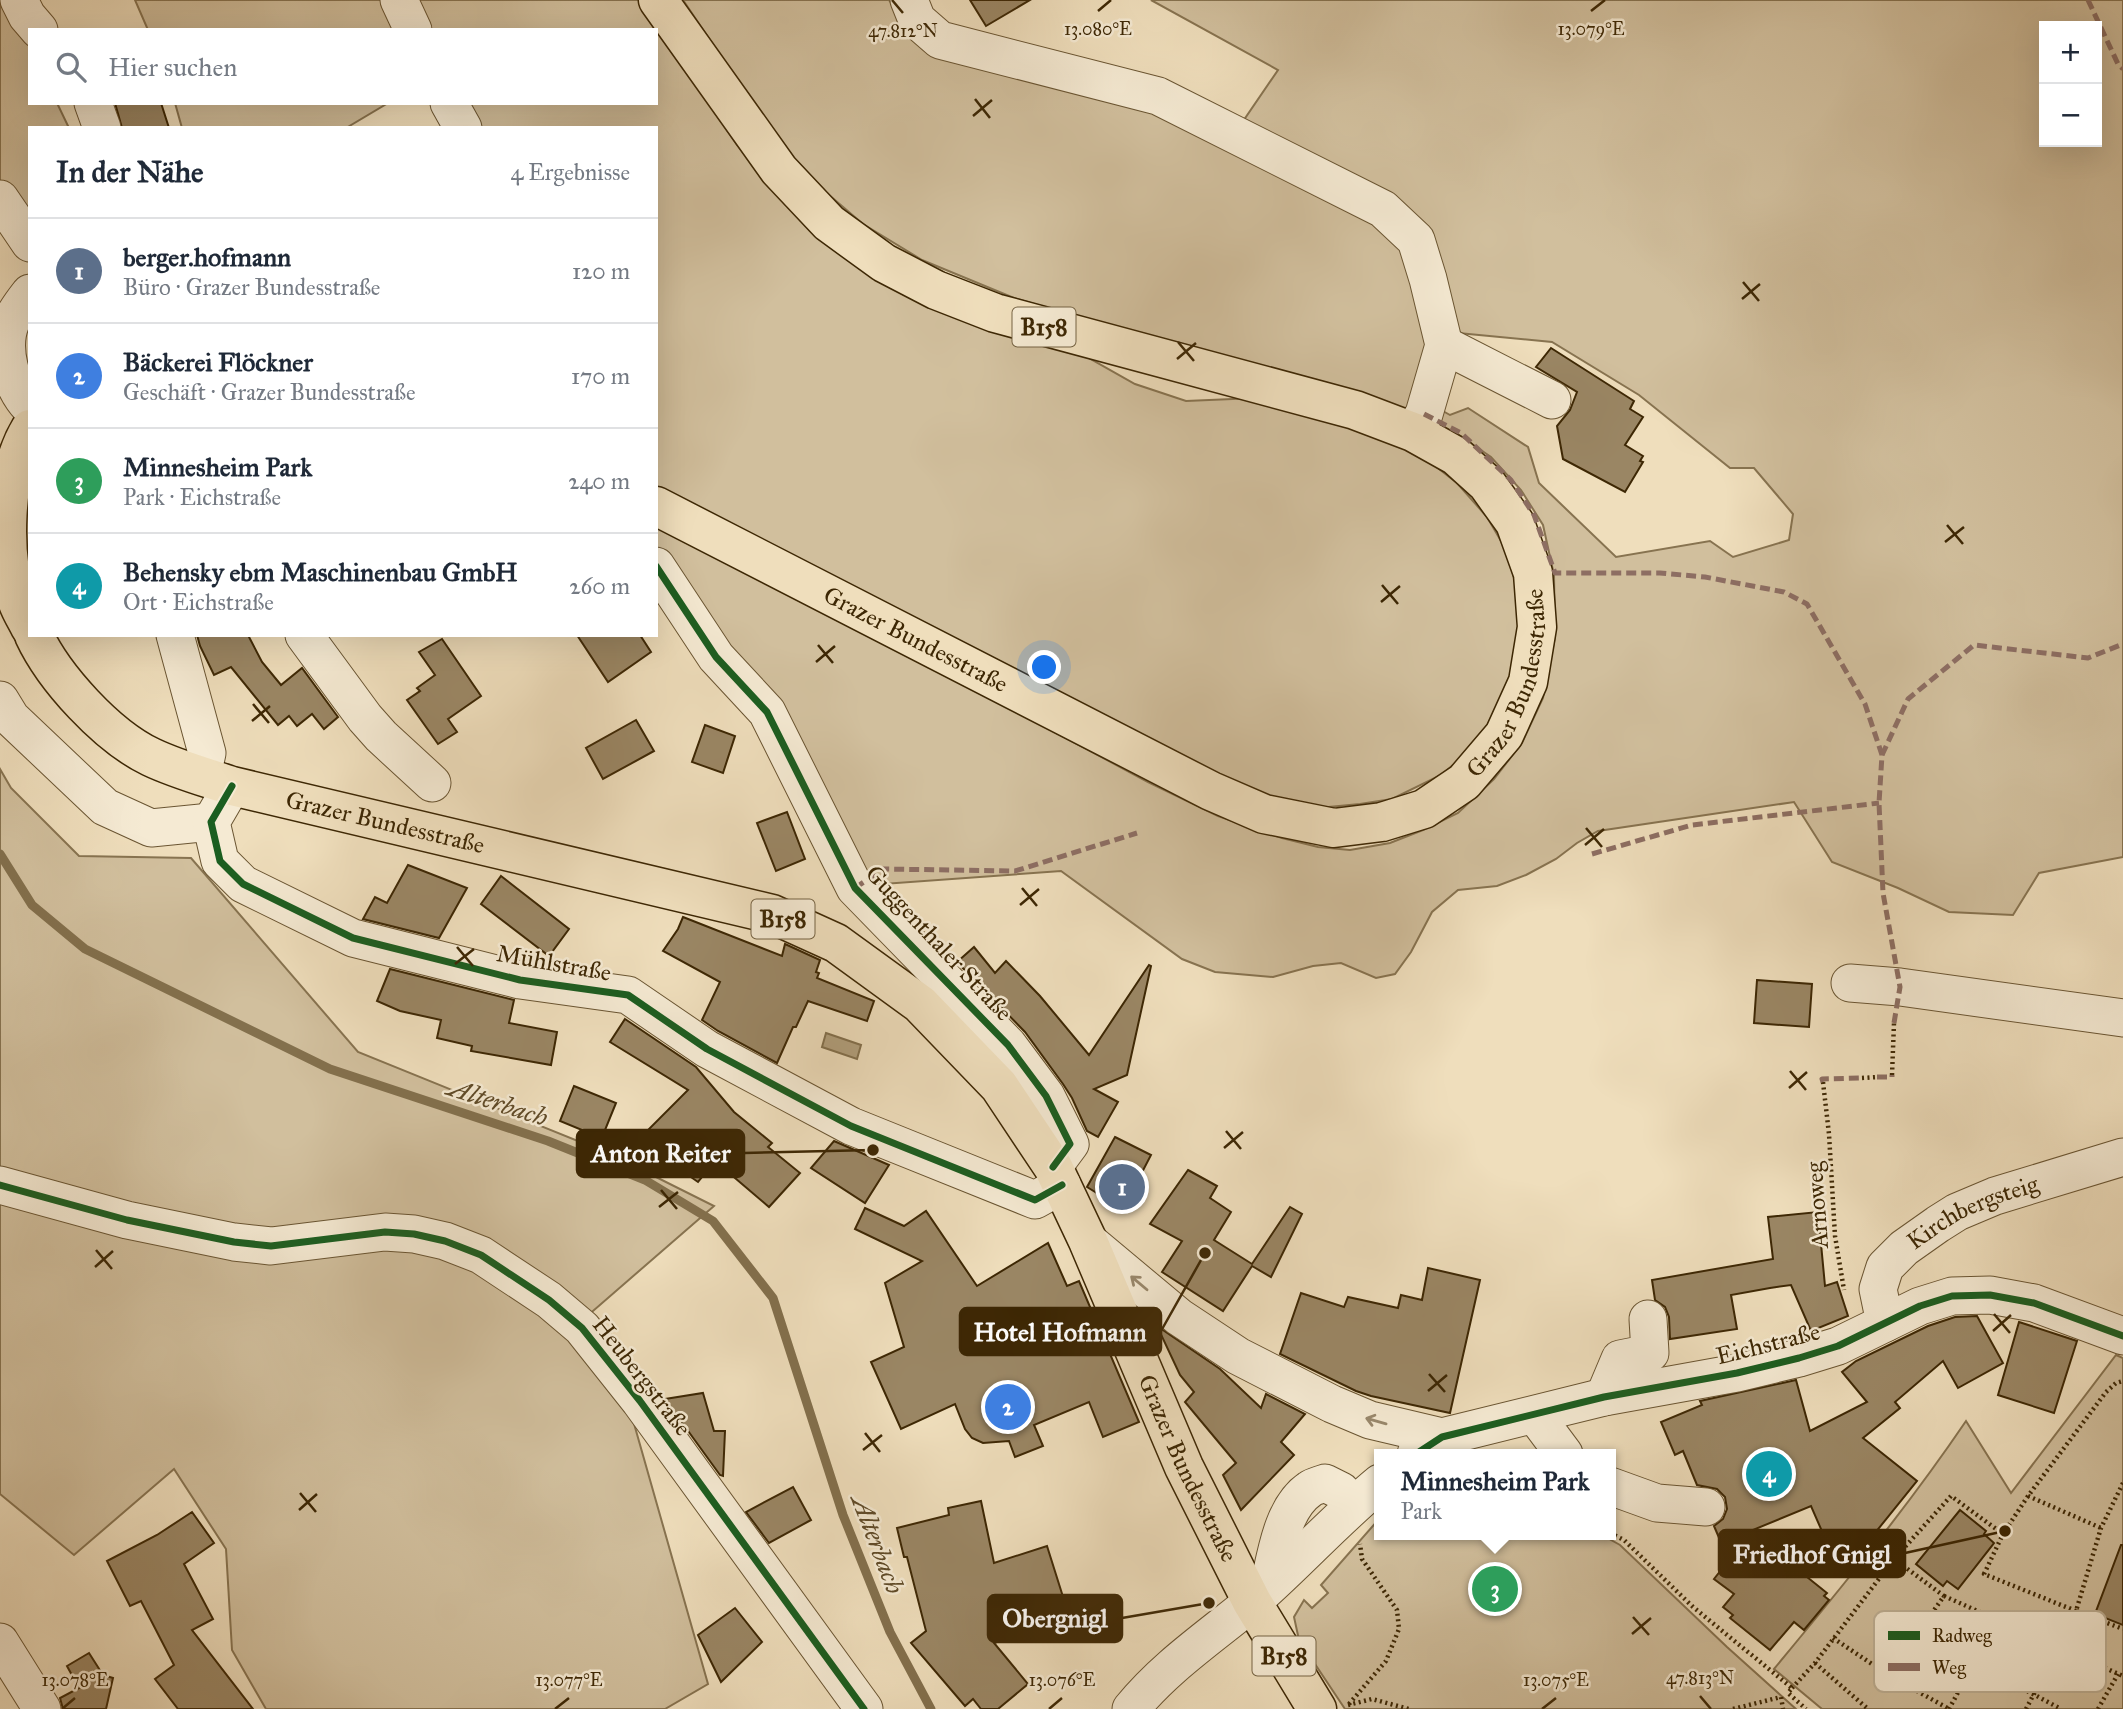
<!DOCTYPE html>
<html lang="de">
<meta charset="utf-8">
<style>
body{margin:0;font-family:"IM FELL Great Primer",serif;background:#f6f6f7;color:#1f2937}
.controls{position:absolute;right:21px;top:21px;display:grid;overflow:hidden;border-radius:0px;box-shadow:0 7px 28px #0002}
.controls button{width:63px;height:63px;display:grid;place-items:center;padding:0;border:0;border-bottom:2px solid #e0e1e3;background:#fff;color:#1f2937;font:35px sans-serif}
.you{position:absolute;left:1045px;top:668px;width:24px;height:24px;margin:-18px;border:5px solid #fff;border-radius:50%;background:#1a73e8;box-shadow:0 0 0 10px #1a73e833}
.badge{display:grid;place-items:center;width:46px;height:46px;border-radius:50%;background:#111827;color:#fff;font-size:23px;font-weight:700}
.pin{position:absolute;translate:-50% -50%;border:4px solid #fff;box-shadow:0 2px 7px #0006}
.popup{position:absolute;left:1374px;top:1449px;width:242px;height:91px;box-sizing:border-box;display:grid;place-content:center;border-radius:0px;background:#fff;filter:drop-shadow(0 2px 5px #0005);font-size:23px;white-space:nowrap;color:#747a83}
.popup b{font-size:26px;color:#1f2937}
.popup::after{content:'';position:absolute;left:50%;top:100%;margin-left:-14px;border:14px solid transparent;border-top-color:#fff}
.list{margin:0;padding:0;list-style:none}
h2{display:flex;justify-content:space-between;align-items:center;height:91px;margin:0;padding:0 28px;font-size:30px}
h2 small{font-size:23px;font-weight:400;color:#747a83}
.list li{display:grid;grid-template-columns:46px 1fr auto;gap:21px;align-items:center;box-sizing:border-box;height:105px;padding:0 28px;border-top:2px solid #e0e1e3}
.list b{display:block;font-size:26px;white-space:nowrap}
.list p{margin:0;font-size:23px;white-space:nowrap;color:#747a83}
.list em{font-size:23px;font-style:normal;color:#747a83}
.icon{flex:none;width:38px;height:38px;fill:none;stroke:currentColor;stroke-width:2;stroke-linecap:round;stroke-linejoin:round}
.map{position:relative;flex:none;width:2123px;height:1709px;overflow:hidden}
.search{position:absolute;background:#fff;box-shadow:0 7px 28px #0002;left:28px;top:28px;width:630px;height:77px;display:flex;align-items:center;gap:18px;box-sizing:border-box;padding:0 24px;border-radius:0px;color:#747a83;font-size:26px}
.panel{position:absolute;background:#fff;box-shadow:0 7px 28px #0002;left:28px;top:126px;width:630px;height:511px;border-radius:0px}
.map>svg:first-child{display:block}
.green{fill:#d1bf9d;stroke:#877350;stroke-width:2;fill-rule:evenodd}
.water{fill:#b2a07d;stroke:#83704d;stroke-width:2}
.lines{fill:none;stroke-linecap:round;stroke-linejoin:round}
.stream{stroke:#83704d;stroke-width:9}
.building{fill:#9a8664;stroke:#3d2704;stroke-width:2}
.minor-casing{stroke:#6a5532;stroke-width:39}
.major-casing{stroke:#3d2704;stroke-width:41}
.path{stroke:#3d2704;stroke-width:4.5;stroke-dasharray:2 3.5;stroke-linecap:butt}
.minor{stroke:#f5ead3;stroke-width:37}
.major{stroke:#efdebc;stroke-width:38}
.quiet{stroke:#8d6e63;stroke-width:5;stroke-dasharray:10 5;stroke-linecap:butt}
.cycleway-casing{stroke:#f5ead3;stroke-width:11}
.cycleway{stroke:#1b5e20;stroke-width:7}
.oneway{stroke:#99886c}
.ticks{fill:none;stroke:#3d2704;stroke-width:2.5}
.labels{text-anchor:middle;stroke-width:5;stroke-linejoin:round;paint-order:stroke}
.shield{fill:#f5ead3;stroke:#746242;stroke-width:2}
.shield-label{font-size:23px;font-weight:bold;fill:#3d2704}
.street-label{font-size:24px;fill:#3d2704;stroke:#f5ead3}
.water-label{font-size:26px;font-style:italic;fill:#604b28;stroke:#f5ead3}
.key{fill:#f5ead3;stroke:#beb095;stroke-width:2}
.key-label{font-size:19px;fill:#3d2704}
.ticks-label{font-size:18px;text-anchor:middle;fill:#3d2704;stroke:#f5ead3;stroke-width:5;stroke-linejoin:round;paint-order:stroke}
.leader{fill:none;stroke:#3d2704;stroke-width:2.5}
.callout-dot{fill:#3d2704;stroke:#f5ead3;stroke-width:2.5}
.callout{fill:#3d2704;stroke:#3d2704;stroke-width:2.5}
.callout-label{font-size:26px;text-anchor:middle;font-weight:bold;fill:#fff}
</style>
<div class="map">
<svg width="2123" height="1709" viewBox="0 0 2123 1709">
<rect width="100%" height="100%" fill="#efdebc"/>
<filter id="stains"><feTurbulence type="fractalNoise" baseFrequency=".00286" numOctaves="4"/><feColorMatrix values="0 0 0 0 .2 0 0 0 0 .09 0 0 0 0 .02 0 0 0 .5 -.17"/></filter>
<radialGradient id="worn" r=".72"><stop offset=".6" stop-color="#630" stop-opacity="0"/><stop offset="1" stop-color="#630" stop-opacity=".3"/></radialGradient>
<g class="green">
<path d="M0,0H9L30,44V103H57L69,128H30V222L0,181Z"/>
<path d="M135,0H640L737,145L810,231L1078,352L1135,384L1186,401L1256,398L1310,412L1421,455L1457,483L1487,517L1508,553L1518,595L1519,632L1510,683L1487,726L1459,760L1441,775L1392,799L1360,804L1318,808L1278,799L1232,784L796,562L656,487V128H473L458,103H656V30H148Z"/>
<path d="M683,0H889L914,40L1239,127L1278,70L1151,0H2123V857L2039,873L2013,915L1949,912L1898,888L1832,862L1794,802L1598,831L1577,843L1556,859L1526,875L1497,886L1458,890L1432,912L1411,952L1395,974L1376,978L1341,963L1313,966L1273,977L1215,972L1182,959L1061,871L869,885L656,547V525L840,617L1148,782L1218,816L1282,838L1318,847L1350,850L1390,843L1423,830L1458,813L1494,779L1522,743L1543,698L1555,637L1554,575L1543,525L1521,490L1491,457L1457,434L1373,399L1146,337L1014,298L922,260L863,224L822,189L777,140ZM2044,26H2097V142H2044ZM1458,333L1552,342L1639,395L1730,468H1754L1793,514L1789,540L1733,557L1710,541L1616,557L1539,483L1528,447L1468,408L1450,415L1418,397Z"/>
<path d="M175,103H388L346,128H182Z"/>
<path d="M0,769L11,788L79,856L191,858L358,1052L610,1154L714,1206L571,1330L627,1399L708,1684L665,1709H266L232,1650L226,1549L174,1469L74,1555L0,1494Z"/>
<path d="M2116,1355L2123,1358V1709H1822L1774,1669C1841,1588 1907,1508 1966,1421L2011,1493Z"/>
<path d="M1379,1519L1380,1535H1602L1620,1545L1727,1647L1796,1709H1345L1299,1640L1294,1617L1304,1600L1312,1608L1328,1593L1321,1585Z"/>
</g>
<path class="water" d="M826,1033L861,1045L857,1059L822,1047Z"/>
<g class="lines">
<path class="stream" d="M0,854L32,905L85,949L330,1069L548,1141L645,1180L713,1221L773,1298L843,1515L890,1632L931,1709"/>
</g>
<g class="building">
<path d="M970,0H1030L986,26Z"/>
<path d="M115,103H161L169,128H122Z"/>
<path d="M1551,348L1634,401L1630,409L1643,417L1625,445L1643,456L1640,461L1643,462L1625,492L1563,459L1557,426L1570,410L1577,392L1536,367Z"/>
<path d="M197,635H248L262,662L281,685L302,668L338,717L324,729L312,714L297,726L289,716L278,725L231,667L214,675L200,646Z"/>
<path d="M577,635H640L651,652L608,682Z"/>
<path d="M442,639L481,696L448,719L457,732L438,744L407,700L420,691L417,688L435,675L419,652Z"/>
<path d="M636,720L654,751L603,779L586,748Z"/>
<path d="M705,725L735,736L723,773L692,762Z"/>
<path d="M787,812L805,859L776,871L757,823Z"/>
<path d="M408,865L467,888L439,938L363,919L375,897L387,903Z"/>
<path d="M501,876L569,929L549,956L481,904Z"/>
<path d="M683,917L782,956L785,944L820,960L816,972L819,973L817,978L874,1001L867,1021L808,1001L796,1027H793L777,1063L718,1031L702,1020L720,982L663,951L678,929Z"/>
<path d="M974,947L995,973L1006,961L1040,996L1089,1055L1149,965L1151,966L1127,1075L1094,1089L1118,1102L1098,1137L1087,1131L1072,1098L1063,1084L1025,1032L957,962Z"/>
<path d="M390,969L514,1000L509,1023L557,1032L551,1065L471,1051L472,1046L437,1038L441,1020L400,1011L377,1001Z"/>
<path d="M1757,980L1812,984L1809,1027L1754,1023Z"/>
<path d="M625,1019L696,1067L734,1112L772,1143L768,1147L800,1173L769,1207L715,1161L698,1182L638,1140L688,1090L610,1042Z"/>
<path d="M574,1086L616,1103L603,1135H594L560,1121Z"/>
<path d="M1115,1137L1151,1155L1123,1209L1087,1187Z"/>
<path d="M834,1141L889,1165L865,1203L811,1168Z"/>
<path d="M1188,1170L1217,1186L1210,1198L1231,1212L1214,1240L1252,1264L1290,1207L1302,1214L1271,1277L1252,1266L1223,1311L1162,1272L1182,1241L1150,1224Z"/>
<path d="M865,1208L904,1226L926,1211L977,1286L1048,1243L1067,1286L1079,1281L1139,1422L1103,1437L1089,1402L1034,1425L1043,1446L1015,1457L1009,1441L983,1443L972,1438L965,1429L955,1404L901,1429L871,1362L904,1347L885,1283L922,1261L855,1229Z"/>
<path d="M1818,1212L1825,1286L1837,1282L1848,1316L1811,1331L1791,1285L1770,1288L1731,1295L1737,1329L1670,1339L1669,1317L1665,1307L1655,1300L1652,1280L1773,1259L1768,1217Z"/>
<path d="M1428,1268L1480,1280L1450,1413L1371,1396L1356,1391L1280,1354L1301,1293L1344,1307L1348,1297L1398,1308L1401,1295L1422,1300Z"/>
<path d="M1977,1316L2003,1363L1958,1388L1943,1361L1895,1402L1900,1408L1863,1438L1917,1481L1841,1575L1811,1506L1736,1537L1720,1540L1714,1526L1723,1519L1727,1509L1725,1497L1717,1489L1697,1485L1683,1451L1675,1455L1661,1422L1702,1405L1700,1401L1796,1380L1810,1431L1867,1402L1842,1372L1856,1361L1928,1326L1955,1317Z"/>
<path d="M2019,1322L2077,1341L2054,1413L1998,1395Z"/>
<path d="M1157,1326L1220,1369L1261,1408L1266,1394L1305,1414L1281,1442L1294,1455L1241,1510L1223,1475L1236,1463L1185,1402L1194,1392L1180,1375Z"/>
<path d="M703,1393L714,1431H725L723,1476L720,1475L665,1399Z"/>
<path d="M793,1487L811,1520L769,1543L746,1512Z"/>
<path d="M981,1501L994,1563L1047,1546L1070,1619L994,1643L1028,1684L998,1709H981L973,1699L965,1706L911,1643L926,1631L907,1557H904L897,1528L949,1515L948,1508Z"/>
<path d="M1960,1510L1986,1531L1984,1534L1994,1543L1958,1589L1947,1581L1943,1586L1916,1564Z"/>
<path d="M192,1512L214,1543L184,1564L213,1619L192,1630L253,1709H178L155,1679L174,1665L141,1601L130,1606L107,1561L157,1535Z"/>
<path d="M1751,1532L1827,1593L1824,1596L1829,1600L1804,1630L1794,1622L1770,1650L1730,1618L1733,1615L1723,1607L1734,1594L1714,1579Z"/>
<path d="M2121,1545H2123V1625L2095,1614Z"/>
<path d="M735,1608L762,1642L721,1682L698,1635Z"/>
<path d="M89,1653L103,1675L113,1678L106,1709H63L60,1698L79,1688L67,1666Z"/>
</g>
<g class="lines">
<defs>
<g id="minor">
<path d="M19,0L27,16L39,30"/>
<path d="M399,0L413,30"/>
<path d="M909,0L917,20L940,40L1158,96L1383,209L1416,240L1428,279L1444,345L1424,414L1413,432"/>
<path d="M93,103L102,128"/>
<path d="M449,103L463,128"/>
<path d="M0,199L30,243"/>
<path d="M30,293C23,302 15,312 11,322C0,348 11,387 30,407"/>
<path d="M1444,345L1552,400"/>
<path d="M656,566L716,657L767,712L855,888L1008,1045L1046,1096L1070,1144L1053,1167"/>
<path d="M175,635L207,753L202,776"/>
<path d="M304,635L365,718L381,736L432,783"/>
<path d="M0,700L11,718L105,807L151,828L211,822"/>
<path d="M232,786L211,822L220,861L243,884L353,938L520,980L628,995L707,1049L851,1126L1035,1200L1062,1185"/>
<path d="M1850,983L1900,987L2123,1018"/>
<path d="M0,1185L127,1220L234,1242L271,1246L385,1232L414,1234L445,1241L481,1255L549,1300L582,1328L640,1401L864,1709"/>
<path d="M1088,1241L1179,1317L1238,1356L1332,1404L1370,1420L1442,1437"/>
<path id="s1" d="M1885,1323L1878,1289L1885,1267L1904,1248L1938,1224L1957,1212L1995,1196L2123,1157"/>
<path d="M1604,1397L1620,1359L1650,1353L1648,1319"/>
<path d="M1535,1415L1564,1454"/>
<path d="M1416,1454L1442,1437L1604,1397L1737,1373L1799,1358L1838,1346L1920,1306L1952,1296L1990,1295L2034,1303L2123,1336"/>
<path d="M1610,1486L1657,1503L1706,1507"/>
<path d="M1269,1585C1276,1555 1282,1508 1310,1489C1314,1486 1320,1485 1325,1483L1341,1491L1353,1505"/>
<path d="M0,1642L42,1709"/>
<path d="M1131,1709C1165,1667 1210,1637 1251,1603C1295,1565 1334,1521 1380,1483"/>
</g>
<g id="major">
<path d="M30,429C3,474 1,554 18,603C21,611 26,619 30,627"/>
<path id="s2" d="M656,506L1211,791L1264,814L1334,828L1382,822L1424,809L1464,782L1504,735L1528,682L1537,627L1533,573L1515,523L1487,484L1456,456L1413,432L1355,410L995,313L936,290L884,263L829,223L779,170L658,0"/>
<path id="s3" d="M34,635C54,678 107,736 151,757C176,769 205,777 232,786L772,914L836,943L920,1004L999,1086L1053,1167L1088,1241L1184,1467L1252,1602L1317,1709"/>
</g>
</defs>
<use href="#minor" class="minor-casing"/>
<use href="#major" class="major-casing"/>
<g class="path">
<path d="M1892,1075L1894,1023"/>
<path d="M1862,1078L1877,1077"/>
<path d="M1823,1082L1829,1134L1835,1236L1844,1290"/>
<path d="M2123,1483L2101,1528L2076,1611L2123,1629"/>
<path d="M2028,1496L2101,1528"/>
<path d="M1610,1533L1624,1540L1693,1607L1792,1688L1788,1693L1806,1709"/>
<path d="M1894,1559L1944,1596L1921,1629L1975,1663L2061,1709"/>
<path d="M1944,1596L2123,1676"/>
<path d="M2076,1611L1984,1574L2003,1534L2028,1496L2106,1392L2116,1383L2123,1381"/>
<path d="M1833,1638L1887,1674L1949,1709"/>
<path d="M1815,1663L1868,1709"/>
<path d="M1887,1674L1921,1629"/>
<path d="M1792,1688L1815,1663L1894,1559L1951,1496L2003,1534"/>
<path d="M1349,1704L1386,1661L1399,1629L1397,1610L1362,1559L1360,1544"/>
<path d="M1348,1705L1372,1699L1409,1709"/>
<path d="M1733,1709L1781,1697L1783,1709"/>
<path d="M1949,1709L1997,1621"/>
<path d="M2026,1709L2058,1648"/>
<path d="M2098,1709L2118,1674"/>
</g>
<use href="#minor" class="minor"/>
<use href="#major" class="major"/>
<g class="quiet">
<path d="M2088,0L2118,64L2123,69"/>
<path d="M1424,414L1461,433L1511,480L1534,515L1555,573H1660L1705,577L1784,592L1807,604L1865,704L1882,755L1879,803L1883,893L1900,987L1894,1023"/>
<path d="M1882,755L1908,699L1974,645L2088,658L2123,644"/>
<path d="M1592,854L1692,825L1879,803"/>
<path d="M855,888L883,869L1015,871L1137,833"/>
<path d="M1877,1077H1892V1075"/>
<path d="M1823,1082L1822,1079L1862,1078"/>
</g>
<defs>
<g id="cycleway">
<path d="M656,566L716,657L767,712L855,888L1008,1045L1046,1096L1070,1144L1053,1167"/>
<path d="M232,786L211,822L220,861L243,884L353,938L520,980L628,995L707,1049L851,1126L1035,1200L1062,1185"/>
<path d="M0,1185L127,1220L234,1242L271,1246L385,1232L414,1234L445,1241L481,1255L549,1300L582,1328L640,1401L864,1709"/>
<path d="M1416,1454L1442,1437L1604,1397L1737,1373L1799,1358L1838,1346L1920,1306L1952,1296L1990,1295L2034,1303L2123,1336"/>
</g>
</defs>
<use href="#cycleway" class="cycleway-casing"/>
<use href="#cycleway" class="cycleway"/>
</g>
<defs><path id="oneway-shaft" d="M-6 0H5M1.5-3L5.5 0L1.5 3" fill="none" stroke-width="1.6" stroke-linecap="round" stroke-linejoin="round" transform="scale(1.75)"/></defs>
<g class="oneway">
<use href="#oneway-shaft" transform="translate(1139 1283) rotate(-140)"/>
<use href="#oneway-shaft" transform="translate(1376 1421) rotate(-164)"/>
</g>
<path class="ticks" d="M892,0L903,13M1098,11L1111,0M1591,11L1605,0M975,99L990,118M973,116L992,100M1743,282L1759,301M1742,299L1760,284M1178,342L1194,361M1177,359L1196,343M1947,525L1963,544M1945,542L1964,527M1382,585L1398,604M1381,602L1400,586M818,645L833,663M816,662L835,646M253,704L269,723M252,721L270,706M1586,828L1602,847M1585,845L1604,829M1022,888L1037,906M1020,905L1039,889M457,947L473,966M455,964L474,949M1790,1071L1806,1090M1789,1088L1807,1072M1226,1131L1241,1149M1224,1148L1243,1132M661,1190L677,1209M659,1207L678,1192M96,1250L112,1269M95,1267L113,1251M1994,1314L2010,1333M1993,1331L2011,1315M1429,1374L1445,1392M1428,1391L1447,1375M865,1433L880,1452M863,1450L882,1435M300,1493L316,1512M299,1510L317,1494M1633,1617L1649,1635M1632,1634L1651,1618M1700,1696L1711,1709M62,1709L75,1698M555,1709L569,1698M1049,1709L1062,1698M1542,1709L1556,1698"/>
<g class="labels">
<g class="shield">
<rect x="1012.5" y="307.5" width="63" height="39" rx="5"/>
<rect x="751.5" y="899.5" width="63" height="39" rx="5"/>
<rect x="1252.5" y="1636.5" width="63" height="39" rx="5"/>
</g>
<g class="shield-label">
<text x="1044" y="335">B158</text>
<text x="783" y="927">B158</text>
<text x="1284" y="1664">B158</text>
</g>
<g class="street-label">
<text dy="8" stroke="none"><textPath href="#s2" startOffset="292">Grazer Bundesstraße</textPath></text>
<text dy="8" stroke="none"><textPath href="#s2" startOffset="1006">Grazer Bundesstraße</textPath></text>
<text dy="8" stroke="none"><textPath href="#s3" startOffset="415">Grazer Bundesstraße</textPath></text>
<text transform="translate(939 943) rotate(47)" y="8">Guggenthaler Straße</text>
<text transform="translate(554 963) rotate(10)" y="8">Mühlstraße</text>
<text transform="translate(1817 1205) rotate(-94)" y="8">Arnoweg</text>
<text dy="8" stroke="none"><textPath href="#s1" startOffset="163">Kirchbergsteig</textPath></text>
<text transform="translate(1768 1344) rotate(-14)" y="8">Eichstraße</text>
<text transform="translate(642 1376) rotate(52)" y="8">Heubergstraße</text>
<text dy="8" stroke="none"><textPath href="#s3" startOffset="1528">Grazer Bundesstraße</textPath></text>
</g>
<g class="water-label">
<text transform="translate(498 1102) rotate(18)" y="9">Alterbach</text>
<text transform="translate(878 1544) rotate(69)" y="9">Alterbach</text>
</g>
</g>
<rect x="1874" y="1611" width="232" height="81" rx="10" class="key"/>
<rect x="1888" y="1631" width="32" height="9" fill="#1b5e20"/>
<rect x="1888" y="1663" width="32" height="8" fill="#8d6e63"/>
<g class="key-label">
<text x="1932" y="1642">Radweg</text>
<text x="1932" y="1674">Weg</text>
</g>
<g class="ticks-label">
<text x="1098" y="35">13.080°E</text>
<text x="1591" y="35">13.079°E</text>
<text x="903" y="37">47.812°N</text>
<text x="1700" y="1684">47.813°N</text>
<text x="75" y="1686">13.078°E</text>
<text x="569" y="1686">13.077°E</text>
<text x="1062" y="1686">13.076°E</text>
<text x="1556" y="1686">13.075°E</text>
</g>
<path class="leader" d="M873 1150L744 1153M1205 1253L1161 1331M2005 1531L1905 1553M1209 1603L1122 1618"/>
<g class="callout-dot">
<circle cx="873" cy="1150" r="7"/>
<circle cx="1205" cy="1253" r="7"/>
<circle cx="2005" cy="1531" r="7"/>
<circle cx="1209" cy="1603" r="7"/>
</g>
<g class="callout">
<rect x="577" y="1130" width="167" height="47" rx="7"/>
<rect x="960" y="1308" width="201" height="47" rx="7"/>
<rect x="1719" y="1530" width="186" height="47" rx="7"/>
<rect x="988" y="1595" width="134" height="47" rx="7"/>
</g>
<g class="callout-label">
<text x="661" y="1162">Anton Reiter</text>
<text x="1060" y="1341">Hotel Hofmann</text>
<text x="1812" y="1563">Friedhof Gnigl</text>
<text x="1055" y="1627">Obergnigl</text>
</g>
<rect width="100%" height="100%" filter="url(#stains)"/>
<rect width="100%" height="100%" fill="url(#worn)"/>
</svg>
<div class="controls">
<button>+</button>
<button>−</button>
</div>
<div class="you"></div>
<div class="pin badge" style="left:1122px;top:1187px;background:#5c6f8a">1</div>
<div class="pin badge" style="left:1008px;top:1407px;background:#3f7fe0">2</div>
<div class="pin badge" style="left:1495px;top:1589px;background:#2e9e5b">3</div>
<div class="popup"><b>Minnesheim Park</b>Park</div>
<div class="pin badge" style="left:1769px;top:1474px;background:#0f9aa8">4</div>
<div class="search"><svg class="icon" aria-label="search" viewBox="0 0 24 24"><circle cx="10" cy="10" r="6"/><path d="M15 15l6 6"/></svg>Hier suchen</div>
<section class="panel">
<h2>In der Nähe<small>4 Ergebnisse</small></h2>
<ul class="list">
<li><span class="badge" style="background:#5c6f8a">1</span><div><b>berger.hofmann</b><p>Büro · Grazer Bundesstraße</p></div><em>120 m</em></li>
<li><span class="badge" style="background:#3f7fe0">2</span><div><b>Bäckerei Flöckner</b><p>Geschäft · Grazer Bundesstraße</p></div><em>170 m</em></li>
<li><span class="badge" style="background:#2e9e5b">3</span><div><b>Minnesheim Park</b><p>Park · Eichstraße</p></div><em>240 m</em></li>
<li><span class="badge" style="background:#0f9aa8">4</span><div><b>Behensky ebm Maschinenbau GmbH</b><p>Ort · Eichstraße</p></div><em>260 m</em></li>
</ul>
</section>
</div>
